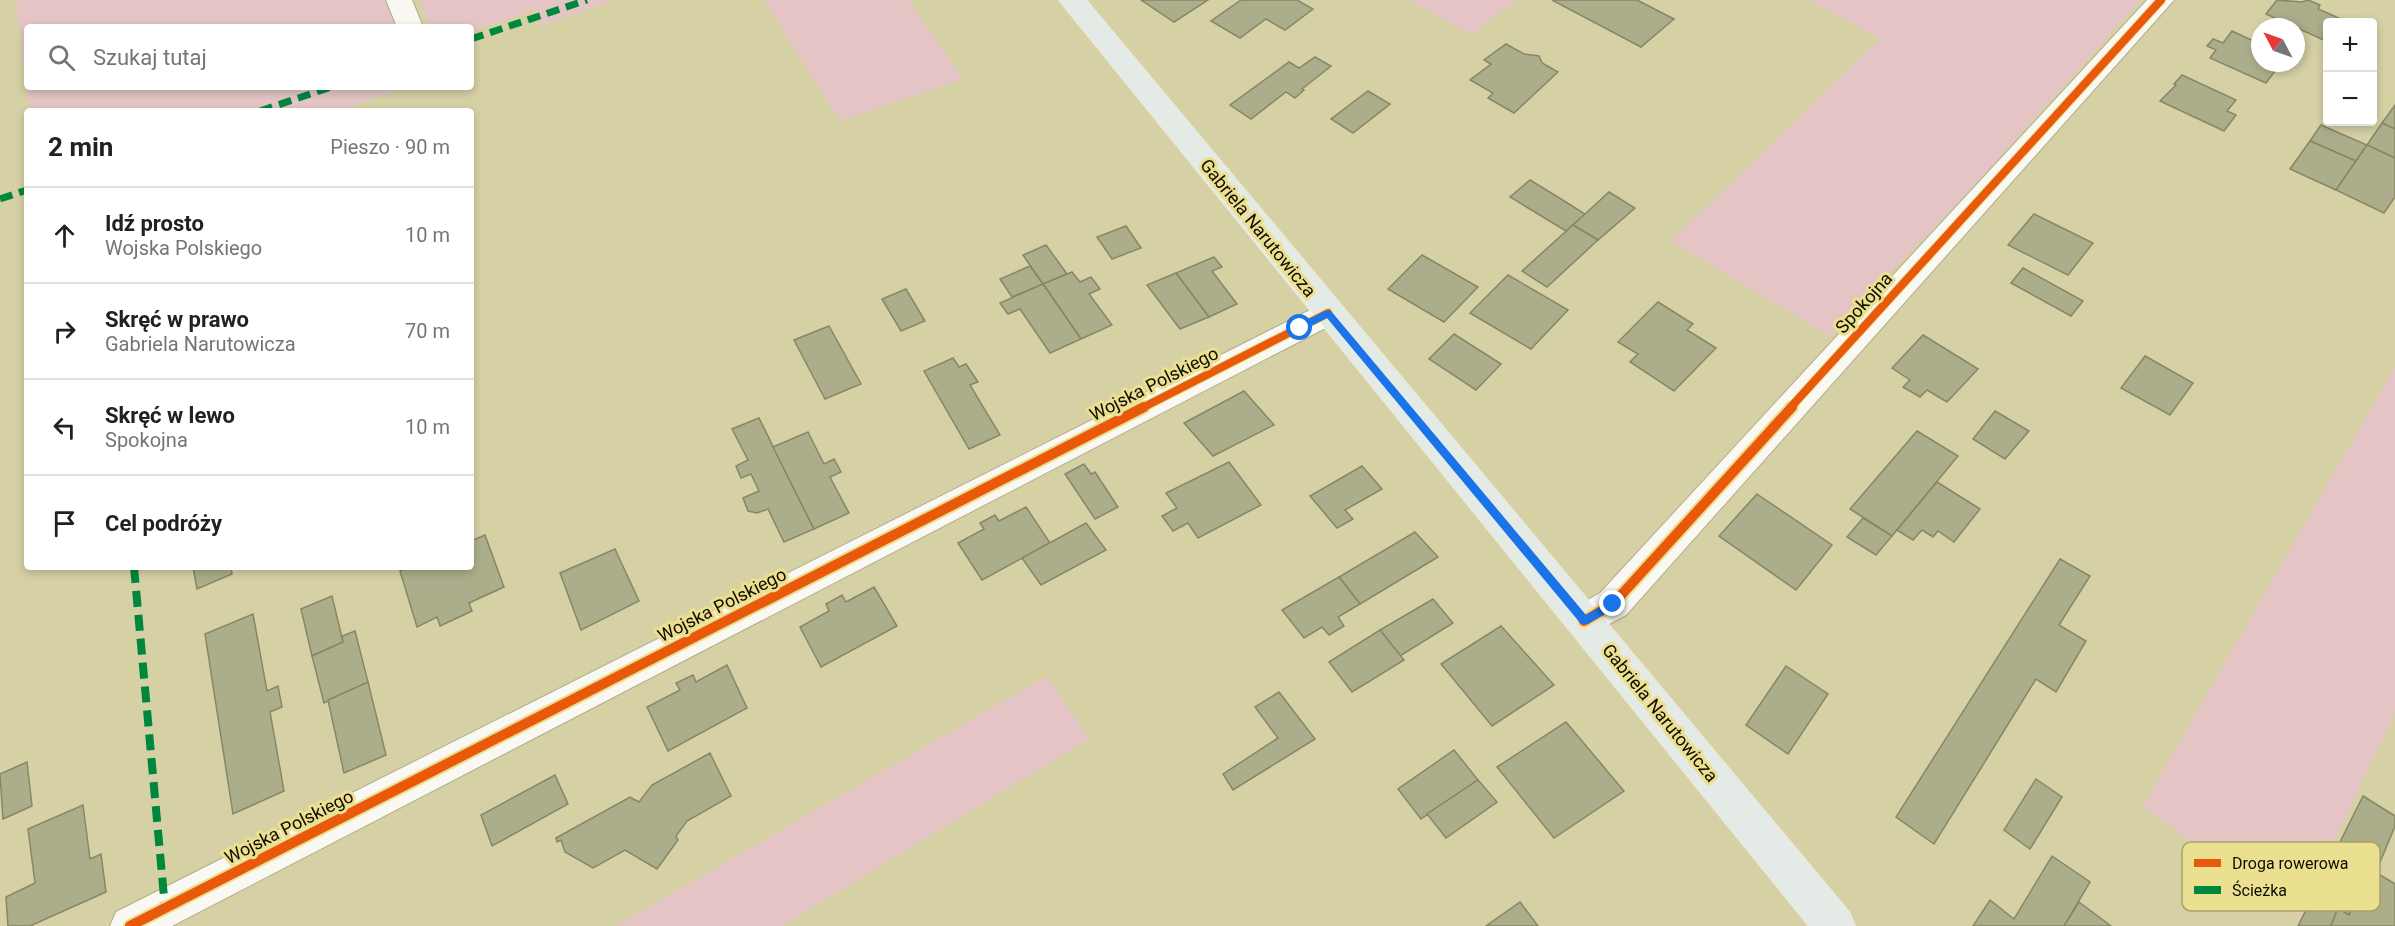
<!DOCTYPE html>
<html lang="pl">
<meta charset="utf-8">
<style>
body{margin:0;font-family:Roboto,sans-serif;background:#f6f6f6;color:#202124}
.controls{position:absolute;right:18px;top:18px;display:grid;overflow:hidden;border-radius:6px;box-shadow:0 3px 9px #0003}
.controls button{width:54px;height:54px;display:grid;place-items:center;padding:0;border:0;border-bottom:2px solid #e0e0e0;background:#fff;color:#202124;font:30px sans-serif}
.compass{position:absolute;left:2251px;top:18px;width:54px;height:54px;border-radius:50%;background:#fff;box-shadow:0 3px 9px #0003;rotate:311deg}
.stop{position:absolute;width:18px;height:18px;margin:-14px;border:4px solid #1a73e8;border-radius:50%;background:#fff}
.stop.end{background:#1a73e8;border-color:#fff;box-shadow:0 2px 6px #0008}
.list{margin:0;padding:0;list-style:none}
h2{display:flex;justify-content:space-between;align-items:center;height:78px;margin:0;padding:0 24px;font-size:26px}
h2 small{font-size:20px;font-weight:400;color:#757577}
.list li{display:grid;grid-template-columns:39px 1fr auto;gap:18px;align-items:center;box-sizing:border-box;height:96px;padding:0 24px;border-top:2px solid #e0e0e0}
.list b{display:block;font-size:22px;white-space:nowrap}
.list p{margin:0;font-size:20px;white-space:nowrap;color:#757577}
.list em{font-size:20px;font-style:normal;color:#757577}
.icon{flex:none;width:33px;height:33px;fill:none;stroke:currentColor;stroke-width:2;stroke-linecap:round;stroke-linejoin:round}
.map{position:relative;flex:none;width:2395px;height:926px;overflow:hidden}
.search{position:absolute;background:#fff;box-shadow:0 3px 9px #0003;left:24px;top:24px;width:450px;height:66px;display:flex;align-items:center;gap:15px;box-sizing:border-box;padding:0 21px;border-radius:6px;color:#757577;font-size:22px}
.panel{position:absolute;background:#fff;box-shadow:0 3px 9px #0003;left:24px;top:108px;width:450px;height:462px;border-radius:6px}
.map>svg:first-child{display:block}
.green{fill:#e4c4c4}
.building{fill:#acad8b;stroke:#878766;stroke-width:1.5}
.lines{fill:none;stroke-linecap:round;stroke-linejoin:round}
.minor-casing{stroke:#b2ad8b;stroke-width:2}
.primary-casing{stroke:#edead6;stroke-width:2}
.minor{fill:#f9f8f2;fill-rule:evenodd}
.primary{fill:#e4eae6;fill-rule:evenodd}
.quiet-far1{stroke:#00873e;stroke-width:7;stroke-dasharray:13 7;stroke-linecap:butt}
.quiet{stroke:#00873e;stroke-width:8;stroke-dasharray:16 8;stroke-linecap:butt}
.cycleway-far1-casing{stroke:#ebdf90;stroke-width:10}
.cycleway-casing{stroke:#ebdf90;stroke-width:14}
.cycleway-far1{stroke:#e8590c;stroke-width:8}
.cycleway{stroke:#e8590c;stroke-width:10}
.route{fill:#1a73e8}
.labels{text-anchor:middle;stroke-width:6;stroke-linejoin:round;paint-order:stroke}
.street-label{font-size:18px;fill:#100c00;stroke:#ebdf90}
.key{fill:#ebdf90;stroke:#a9a065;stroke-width:1.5}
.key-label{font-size:16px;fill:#100c00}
</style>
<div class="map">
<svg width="2395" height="926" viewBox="0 0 2395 926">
<rect width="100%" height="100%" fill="#d6d0a5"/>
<g class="green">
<path d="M16,0H389L399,27H27V87Z"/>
<path d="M420,0H616L540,26L539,9L471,31V27L430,25Z"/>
<path d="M764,0H908L963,79L840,121Z"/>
<path d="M1410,0H1516L1471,35Z"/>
<path d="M1809,0H2141L1978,181L1830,336L1671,241L1880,39Z"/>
<path d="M27,87H407L338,111H30Z"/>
<path d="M2395,367V713L2299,916L2142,807Z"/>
<path d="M1047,676L1089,739L782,926H616Z"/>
</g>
<g class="building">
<path d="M1141,0H1208L1174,22Z"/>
<path d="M1241,0H1297L1313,9L1285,30L1266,19L1240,38L1211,21Z"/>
<path d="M1552,0H1637L1674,19L1641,47Z"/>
<path d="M2277,0L2302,2L2308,0L2320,5L2318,9L2341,19L2338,22H2328V36L2324,40L2266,14Z"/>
<path d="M2232,31L2260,44V63H2281L2266,83L2210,58L2216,50L2207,46L2213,39L2223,43Z"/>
<path d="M1506,44L1524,54L1539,56L1542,63L1558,72L1514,113L1488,98L1493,93L1470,80L1491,64L1484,60Z"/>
<path d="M1315,57L1331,66L1302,89L1304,90L1295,98L1286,92L1251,119L1230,105L1289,62L1299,68Z"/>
<path d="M2182,75L2236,100L2227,111L2236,115L2224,131L2160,101L2176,85L2174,84Z"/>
<path d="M1368,91L1390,104L1353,133L1331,119Z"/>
<path d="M2395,105V129L2382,123Z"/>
<path d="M2382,123L2395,129V158L2367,145Z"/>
<path d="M2321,125L2367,145L2356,161L2310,141Z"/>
<path d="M2310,141L2356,161L2336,190L2290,169Z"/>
<path d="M2367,145L2395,158V197L2384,213L2336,190Z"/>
<path d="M1530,180L1569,204L1585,214L1566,231L1510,197Z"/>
<path d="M1609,192L1635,208L1598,240L1573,225Z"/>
<path d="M2034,214L2093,243L2068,275L2008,245Z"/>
<path d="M1573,225L1598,240L1547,287L1522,271Z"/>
<path d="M1126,226L1141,248L1112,259L1097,237Z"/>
<path d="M1046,245L1067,274L1043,284L1023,255Z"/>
<path d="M1422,255L1478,287L1444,322L1388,289Z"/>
<path d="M1214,257L1222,267L1212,271L1237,304L1209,317L1176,273Z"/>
<path d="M1030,266L1043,284L1012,297L1000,279Z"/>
<path d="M2023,268L2083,301L2071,316L2011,283Z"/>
<path d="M1072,272L1080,282L1091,277L1100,289L1089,294L1112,325L1081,339L1043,284Z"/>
<path d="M1176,273L1209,317L1180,329L1147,285Z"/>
<path d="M1508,275L1568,310L1531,349L1470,313Z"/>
<path d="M1043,284L1081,339L1050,353L1020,309L1008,314L1000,303Z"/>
<path d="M906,289L925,321L901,331L882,299Z"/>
<path d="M1658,302L1693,324L1687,330L1716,348L1674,391L1630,362L1638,354L1618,342Z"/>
<path d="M829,326L861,384L825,399L794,340Z"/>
<path d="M1454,334L1501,364L1476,390L1429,359Z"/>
<path d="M1923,335L1978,369L1947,402L1927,390L1920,397L1903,387L1910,380L1892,368Z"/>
<path d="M2145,356L2193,383L2170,415L2121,388Z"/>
<path d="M953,358L959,367L966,364L978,382L970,385L1000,435L969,449L924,371Z"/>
<path d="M1244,391L1274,425L1213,456L1184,423Z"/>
<path d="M1995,411L2029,431L2005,459L1973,439Z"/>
<path d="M759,418L814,529L784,542L768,509L757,513L748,511L743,498L759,491L751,474L741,478L736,466L748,460L732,429Z"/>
<path d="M1917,431L1958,456L1892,536L1850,509Z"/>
<path d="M808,432L824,464L834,459L841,472L830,477L849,513L814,529L773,447Z"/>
<path d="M1229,462L1261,505L1198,538L1188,523L1173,531L1162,516L1177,508L1166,493Z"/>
<path d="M1084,464L1091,474L1095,472L1118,507L1095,519L1065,474Z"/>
<path d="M1362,466L1382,489L1345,510L1353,519L1337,528L1310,496Z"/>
<path d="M1937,482L1980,509L1954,542L1938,531L1933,537L1922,530L1913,540L1897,530Z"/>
<path d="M1757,494L1832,545L1796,590L1719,536Z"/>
<path d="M1026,507L1050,543L982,580L958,543L984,529L980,523L995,515L999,521Z"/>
<path d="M1863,518L1892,536L1876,555L1847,537Z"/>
<path d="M1086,523L1106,550L1041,585L1022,558Z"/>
<path d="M1415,532L1438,557L1360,604L1339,577Z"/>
<path d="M485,535L504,587L469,603L472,611L440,626L437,617L417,627L400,571L410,567H471V541Z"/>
<path d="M615,549L639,601L581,630L560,573Z"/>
<path d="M2060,559L2090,576L2059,625L2086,641L2056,692L2036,679L1934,844L1896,817Z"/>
<path d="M193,567H231L232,574L197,589Z"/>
<path d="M1339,577L1360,604L1338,617L1344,626L1329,635L1322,627L1304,638L1282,610Z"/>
<path d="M874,587L897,626L821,667L800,627L829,611L826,604L842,595L846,602Z"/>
<path d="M332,596L343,642L312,656L301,609Z"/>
<path d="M1433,599L1453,623L1400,656L1380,630Z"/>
<path d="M253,614L267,691L278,686L282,707L270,712L284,791L233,814L205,634Z"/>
<path d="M1501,626L1554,685L1492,726L1441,664Z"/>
<path d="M1380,630L1404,660L1352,692L1329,662Z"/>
<path d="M355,631L368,682L324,703L312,656L343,642L342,636Z"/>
<path d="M727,665L747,708L668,751L647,707L680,690L676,683L693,675L696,682Z"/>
<path d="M1786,666L1828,694L1788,754L1746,725Z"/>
<path d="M368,682L386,755L344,773L328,700Z"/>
<path d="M1279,692L1315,739L1233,790L1223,774L1278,738L1255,707Z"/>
<path d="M1566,722L1624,791L1554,838L1497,767Z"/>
<path d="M1454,750L1478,780L1421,819L1398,789Z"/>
<path d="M710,753L731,796L687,821L676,836L678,840L657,869L625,850L593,868L565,852L561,840L557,842L556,838L630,797L639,802L652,785Z"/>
<path d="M27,762L32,806L3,819L0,774Z"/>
<path d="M555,775L568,804L492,846L481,815Z"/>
<path d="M2036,779L2062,797L2030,849L2004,830Z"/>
<path d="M1478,780L1497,802L1446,838L1427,814Z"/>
<path d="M2363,796L2395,816V826L2376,872L2367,867L2349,915L2338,908L2331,926H2298Z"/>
<path d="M83,805L90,859L101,854L106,892L30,926H8L6,897L35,883L28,829Z"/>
<path d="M2052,856L2090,882L2064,926H1973L1990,900L2014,919Z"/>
<path d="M2367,867L2395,884V926H2331L2338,908L2349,915Z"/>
<path d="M1520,902L1538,926H1486Z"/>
<path d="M2079,902L2111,926H2064Z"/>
</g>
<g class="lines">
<defs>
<g id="minor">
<path d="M386,0H412L423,27H397Z"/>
<path d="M2147,0H2174L1626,615L1584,637L1571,632L1566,621L1571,610L1600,593Z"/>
<path d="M1328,301L1339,305L1343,313L1339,321L172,926H110L116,912Z"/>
</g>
<path id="primary" d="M1059,0H1086L1849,912L1855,926H1809Z"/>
</defs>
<use href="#minor" class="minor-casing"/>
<use href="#primary" class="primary-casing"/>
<use href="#minor" class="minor"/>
<use href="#primary" class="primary"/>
<g class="quiet-far1">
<path d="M471,39L587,0"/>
<path d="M260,111L331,87"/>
<path d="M0,199L27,190"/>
</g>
<path class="quiet" d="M134,567L165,908"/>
<defs>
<g id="cycleway-far1">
<path d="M1142,408L1328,313"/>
<path d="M1790,408L2161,0"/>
</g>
<g id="cycleway">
<path d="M1584,621L1613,604L1792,407"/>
<path d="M130,926L1144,407"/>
</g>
</defs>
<use href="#cycleway-far1" class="cycleway-far1-casing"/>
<use href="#cycleway" class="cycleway-casing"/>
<use href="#cycleway-far1" class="cycleway-far1"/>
<use href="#cycleway" class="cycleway"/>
</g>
<path class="route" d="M1325,311H1331L1586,615L1613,600L1616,601V607L1588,624H1581L1327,318L1303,330H1297V325Z"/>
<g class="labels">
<g class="street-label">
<text transform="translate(1258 228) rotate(51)" y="6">Gabriela Narutowicza</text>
<text transform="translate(1864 303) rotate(-48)" y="6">Spokojna</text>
<text transform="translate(1154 384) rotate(-27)" y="6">Wojska Polskiego</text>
<text transform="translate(722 605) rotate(-27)" y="6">Wojska Polskiego</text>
<text transform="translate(1660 713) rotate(51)" y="6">Gabriela Narutowicza</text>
<text transform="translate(289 827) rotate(-27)" y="6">Wojska Polskiego</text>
</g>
</g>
<rect x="2182" y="842" width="198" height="69" rx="9" class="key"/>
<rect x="2194" y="859" width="27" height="8" fill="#e8590c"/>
<rect x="2194" y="886" width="27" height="8" fill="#00873e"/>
<g class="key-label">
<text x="2232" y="869">Droga rowerowa</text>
<text x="2232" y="896">Ścieżka</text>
</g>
</svg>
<div class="controls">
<button>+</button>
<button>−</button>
</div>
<svg class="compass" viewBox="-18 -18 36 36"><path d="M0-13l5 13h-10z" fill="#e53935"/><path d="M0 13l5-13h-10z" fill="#757577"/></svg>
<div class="stop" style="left:1300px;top:328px"></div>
<div class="stop end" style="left:1613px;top:604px"></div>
<div class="search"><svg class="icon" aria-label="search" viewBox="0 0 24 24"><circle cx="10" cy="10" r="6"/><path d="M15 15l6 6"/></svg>Szukaj tutaj</div>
<section class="panel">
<h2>2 min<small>Pieszo · 90 m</small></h2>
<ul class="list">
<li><svg class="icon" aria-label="ahead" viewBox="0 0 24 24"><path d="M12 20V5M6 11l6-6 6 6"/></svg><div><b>Idź prosto</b><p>Wojska Polskiego</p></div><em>10 m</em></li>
<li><svg class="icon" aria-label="right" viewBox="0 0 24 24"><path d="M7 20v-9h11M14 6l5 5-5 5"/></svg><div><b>Skręć w prawo</b><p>Gabriela Narutowicza</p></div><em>70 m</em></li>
<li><svg class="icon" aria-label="left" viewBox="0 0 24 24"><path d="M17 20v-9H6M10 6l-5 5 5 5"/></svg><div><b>Skręć w lewo</b><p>Spokojna</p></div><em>10 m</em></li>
<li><svg class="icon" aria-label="arrive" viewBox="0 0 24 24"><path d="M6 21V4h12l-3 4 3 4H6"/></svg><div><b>Cel podróży</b></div></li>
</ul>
</section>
</div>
